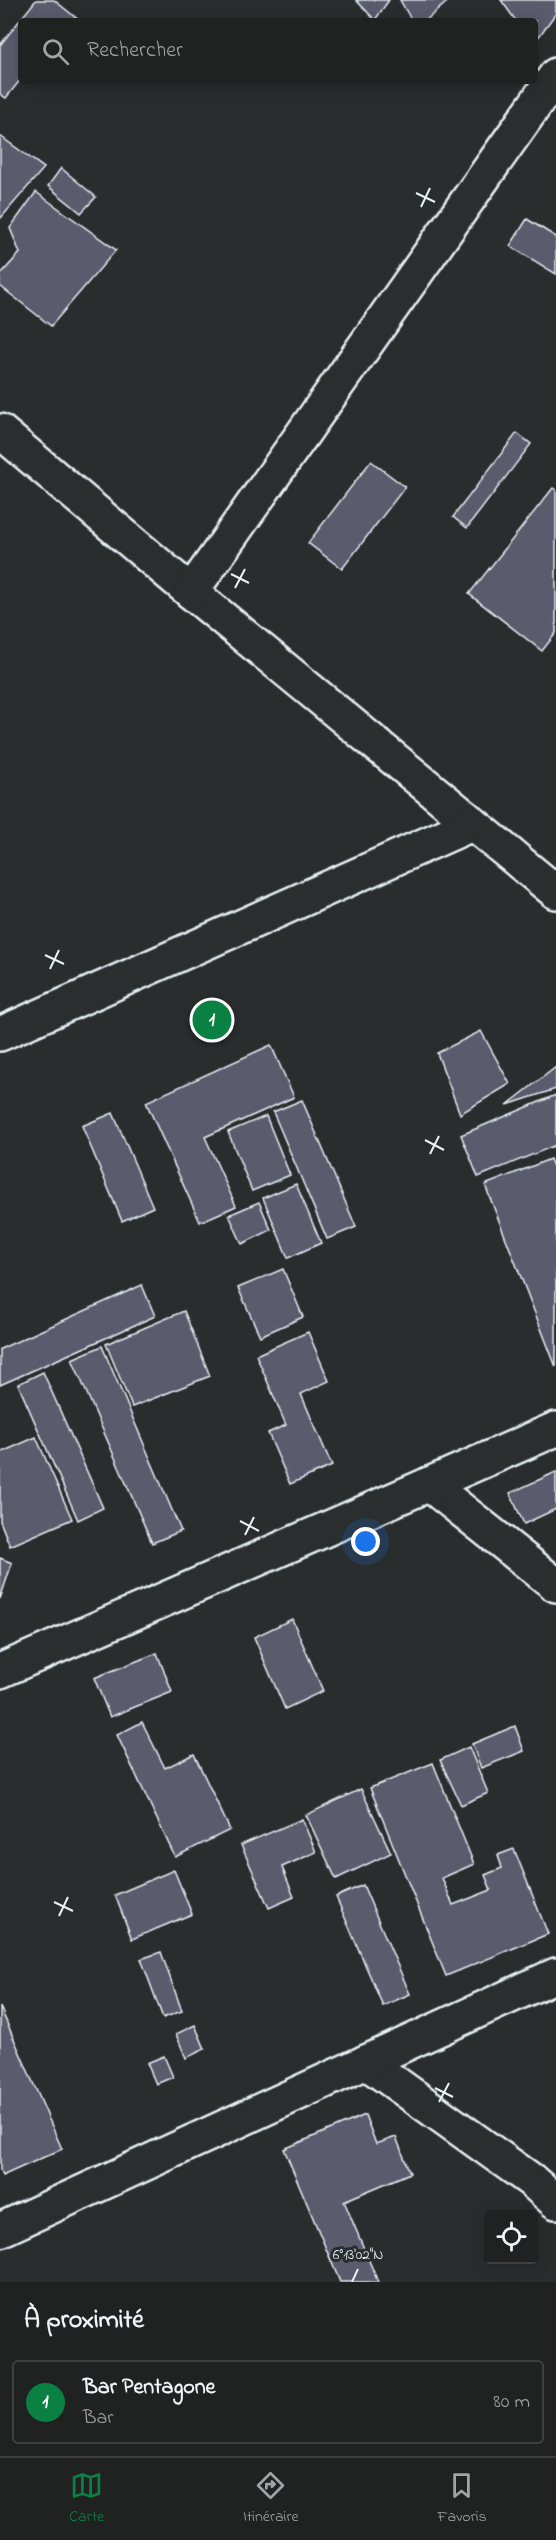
<!DOCTYPE html>
<html lang="fr">
<meta charset="utf-8">
<style>
body{margin:0;font-family:"Indie Flower",sans-serif;background:#282a2a;color:#f1f3f6}
.controls{position:absolute;right:18px;bottom:18px;display:grid;overflow:hidden;border-radius:6px;box-shadow:0 3px 15px #0003}
.controls button{width:54px;height:54px;display:grid;place-items:center;padding:0;border:0;border-bottom:2px solid #3d3f40;background:#202222;color:#f1f3f6;font:30px sans-serif}
.you{position:absolute;left:366px;top:1542px;width:21px;height:21px;margin:-15px;border:4px solid #fff;border-radius:50%;background:#1a73e8;box-shadow:0 0 0 9px #1a73e833}
.badge{display:grid;place-items:center;width:39px;height:39px;border-radius:50%;background:#0b8043;color:#fff;font-size:20px;font-weight:700}
.pin{position:absolute;translate:-50% -50%;border:3px solid #fff;box-shadow:0 2px 6px #0006}
.list{margin:0;padding:0;list-style:none}
h2{display:flex;justify-content:space-between;align-items:center;height:78px;margin:0;padding:0 24px;font-size:26px}
h2 small{font-size:20px;font-weight:400;color:#a2a4a5}
.list li{display:grid;grid-template-columns:39px 1fr auto;gap:18px;align-items:center;box-sizing:border-box;height:84px;margin:0 12px 12px;padding:0 12px;border:2px solid #3d3f40;border-radius:6px}
.list b{display:block;font-size:22px;white-space:nowrap}
.list p{margin:0;font-size:20px;white-space:nowrap;color:#a2a4a5}
.list em{font-size:20px;font-style:normal;color:#a2a4a5}
.icon{flex:none;width:33px;height:33px;fill:none;stroke:currentColor;stroke-width:2;stroke-linecap:round;stroke-linejoin:round}
.map{position:relative;flex:none;width:556px;height:2282px;overflow:hidden}
.search{position:absolute;background:#202222;box-shadow:0 3px 15px #0003;left:18px;right:18px;top:18px;height:66px;display:flex;align-items:center;gap:15px;box-sizing:border-box;padding:0 21px;border-radius:6px;color:#a2a4a5;font-size:22px}
.sheet{height:174px;background:#202222}
nav{display:flex;justify-content:space-around;align-items:center;box-sizing:border-box;height:84px;border-top:2px solid #3d3f40;background:#202222;font-size:16px;color:#a2a4a5}
nav a{display:grid;justify-items:center;gap:3px}
nav .on{color:#0b8043}
.map>svg:first-child{display:block}
.building{fill:#5a5c6d;stroke:#e8f1f8;stroke-width:1.5}
.lines{fill:none;stroke-linecap:round;stroke-linejoin:round}
.street-casing{stroke:#e8f1f8;stroke-width:38}
.street{stroke:#2a2d2e;stroke-width:33}
.ticks{fill:none;stroke:#e8f1f8;stroke-width:2}
.ticks-label{font-size:15px;text-anchor:middle;fill:#e8f1f8;stroke:#2a2d2e;stroke-width:6;stroke-linejoin:round;paint-order:stroke}
</style>
<div class="map">
<svg width="556" height="2282" viewBox="0 0 556 2282">
<rect width="100%" height="100%" fill="#2a2d2e"/>
<filter id="ink" filterUnits="userSpaceOnUse"><feTurbulence type="fractalNoise" baseFrequency=".0167" numOctaves="2"/><feDisplacementMap in="SourceGraphic" scale="12" xChannelSelector="R" yChannelSelector="G"/><feConvolveMatrix kernelMatrix="1 2 1 2 8 2 1 2 1" color-interpolation-filters="sRGB"/></filter>
<g filter="url(#ink)">
<g class="building">
<path d="M36,0H54L80,21H21V79L6,98L0,94V45Z"/>
<path d="M356,0H389L375,20Z"/>
<path d="M400,0H445L447,2L425,21H412Z"/>
<path d="M501,0H556V13L535,42V21H516Z"/>
<path d="M0,136L44,168L1,218L0,217Z"/>
<path d="M61,168L96,197L81,213L48,186Z"/>
<path d="M36,192L116,250L51,326L0,286V275L20,253L10,228Z"/>
<path d="M527,219L556,237V274L510,246Z"/>
<path d="M517,433L531,444L467,528L453,517Z"/>
<path d="M371,461L405,487L342,569L308,543Z"/>
<path d="M553,488L556,490V633L542,651L469,594Z"/>
<path d="M481,1031L510,1084L460,1114L437,1053Z"/>
<path d="M271,1045L294,1097L205,1137L236,1206L200,1222L146,1102Z"/>
<path d="M556,1067V1089L507,1105Z"/>
<path d="M556,1095V1145L478,1177L461,1135Z"/>
<path d="M302,1100L356,1227L327,1239L273,1112Z"/>
<path d="M113,1113L153,1207L122,1221L82,1126Z"/>
<path d="M266,1116L290,1175L252,1191L228,1132Z"/>
<path d="M550,1159L556,1174V1367L485,1185Z"/>
<path d="M296,1184L321,1243L288,1258L263,1198Z"/>
<path d="M259,1202L271,1230L242,1244L229,1215Z"/>
<path d="M283,1269L303,1317L260,1336L238,1288Z"/>
<path d="M142,1285L155,1316L0,1385V1349Z"/>
<path d="M184,1311L210,1376L132,1407L106,1344Z"/>
<path d="M308,1332L329,1381L301,1394L332,1466L290,1484L268,1433L286,1425L256,1355Z"/>
<path d="M102,1346L181,1531L152,1543L72,1359Z"/>
<path d="M43,1372L103,1508L78,1520L18,1384Z"/>
<path d="M36,1437L72,1519L10,1546L0,1521V1453Z"/>
<path d="M556,1472V1509L524,1524L510,1493Z"/>
<path d="M0,1558L12,1563L0,1599Z"/>
<path d="M292,1619L323,1691L285,1709L254,1637Z"/>
<path d="M157,1653L172,1692L110,1717L94,1678Z"/>
<path d="M142,1722L165,1768L194,1754L230,1830L175,1857L117,1735Z"/>
<path d="M515,1726L524,1751L481,1768L472,1744Z"/>
<path d="M469,1747L488,1793L461,1805L440,1760Z"/>
<path d="M433,1763L474,1864L442,1878L453,1905L491,1890L485,1875L502,1868L498,1855L514,1849L548,1934L446,1976L370,1788Z"/>
<path d="M361,1789L391,1853L336,1879L306,1815Z"/>
<path d="M302,1819L316,1852L282,1867L294,1897L269,1908L241,1845Z"/>
<path d="M174,1870L192,1914L132,1939L115,1895Z"/>
<path d="M363,1885L410,1994L383,2006L336,1897Z"/>
<path d="M161,1952L182,2011L163,2018L141,1959Z"/>
<path d="M0,2007L62,2149L2,2176L0,2170Z"/>
<path d="M195,2025L205,2049L186,2058L176,2034Z"/>
<path d="M164,2056L173,2077L156,2084L147,2063Z"/>
<path d="M365,2115L376,2144L396,2137L410,2173L344,2201L378,2282H340L284,2149Z"/>
</g>
<g class="lines">
<defs>
<g id="street">
<path d="M0,431L191,592L556,892"/>
<path d="M191,592L556,75"/>
<path d="M0,1034L472,824"/>
<path d="M429,1484L556,1585"/>
<path d="M0,1671L556,1429"/>
<path d="M366,2062L531,2180L556,2202"/>
<path d="M0,2230L556,1975"/>
</g>
</defs>
<use href="#street" class="street-casing"/>
<use href="#street" class="street"/>
</g>
</g>
<path class="ticks" d="M416,193L435,202M421,207L430,188M231,574L249,583M235,588L245,569M45,955L64,964M50,969L59,950M425,1140L444,1150M430,1154L439,1136M240,1521L259,1531M245,1535L254,1517M54,1902L73,1911M59,1916L68,1897M435,2088L453,2097M439,2102L449,2083M352,2282L358,2269"/>
<g class="ticks-label">
<text x="358" y="2259">6°13'02"N</text>
</g>
</svg>
<div class="controls">
<button><svg class="icon" aria-label="locate" viewBox="0 0 24 24"><circle cx="12" cy="12" r="6"/><path d="M12 2v4M12 18v4M2 12h4M18 12h4"/></svg></button>
</div>
<div class="you"></div>
<div class="pin badge" style="left:212px;top:1020px">1</div>
<div class="search"><svg class="icon" aria-label="search" viewBox="0 0 24 24"><circle cx="10" cy="10" r="6"/><path d="M15 15l6 6"/></svg>Rechercher</div>
</div>
<section class="sheet">
<h2>À proximité<small></small></h2>
<ul class="list">
<li><span class="badge">1</span><div><b>Bar Pentagone</b><p>Bar</p></div><em>80 m</em></li>
</ul>
</section>
<nav>
<a class="on"><svg class="icon" aria-label="map" viewBox="0 0 24 24"><path d="M3 6l6-2 6 2 6-2v14l-6 2-6-2-6 2zM9 4v14M15 6v14"/></svg>Carte</a>
<a><svg class="icon" aria-label="directions" viewBox="0 0 24 24"><path d="M12 3l9 9-9 9-9-9zM9 14v-3h6M13 9l2 2-2 2"/></svg>Itinéraire</a>
<a><svg class="icon" aria-label="saved" viewBox="0 0 24 24"><path d="M7 4h10v16l-5-4-5 4z"/></svg>Favoris</a>
</nav>
